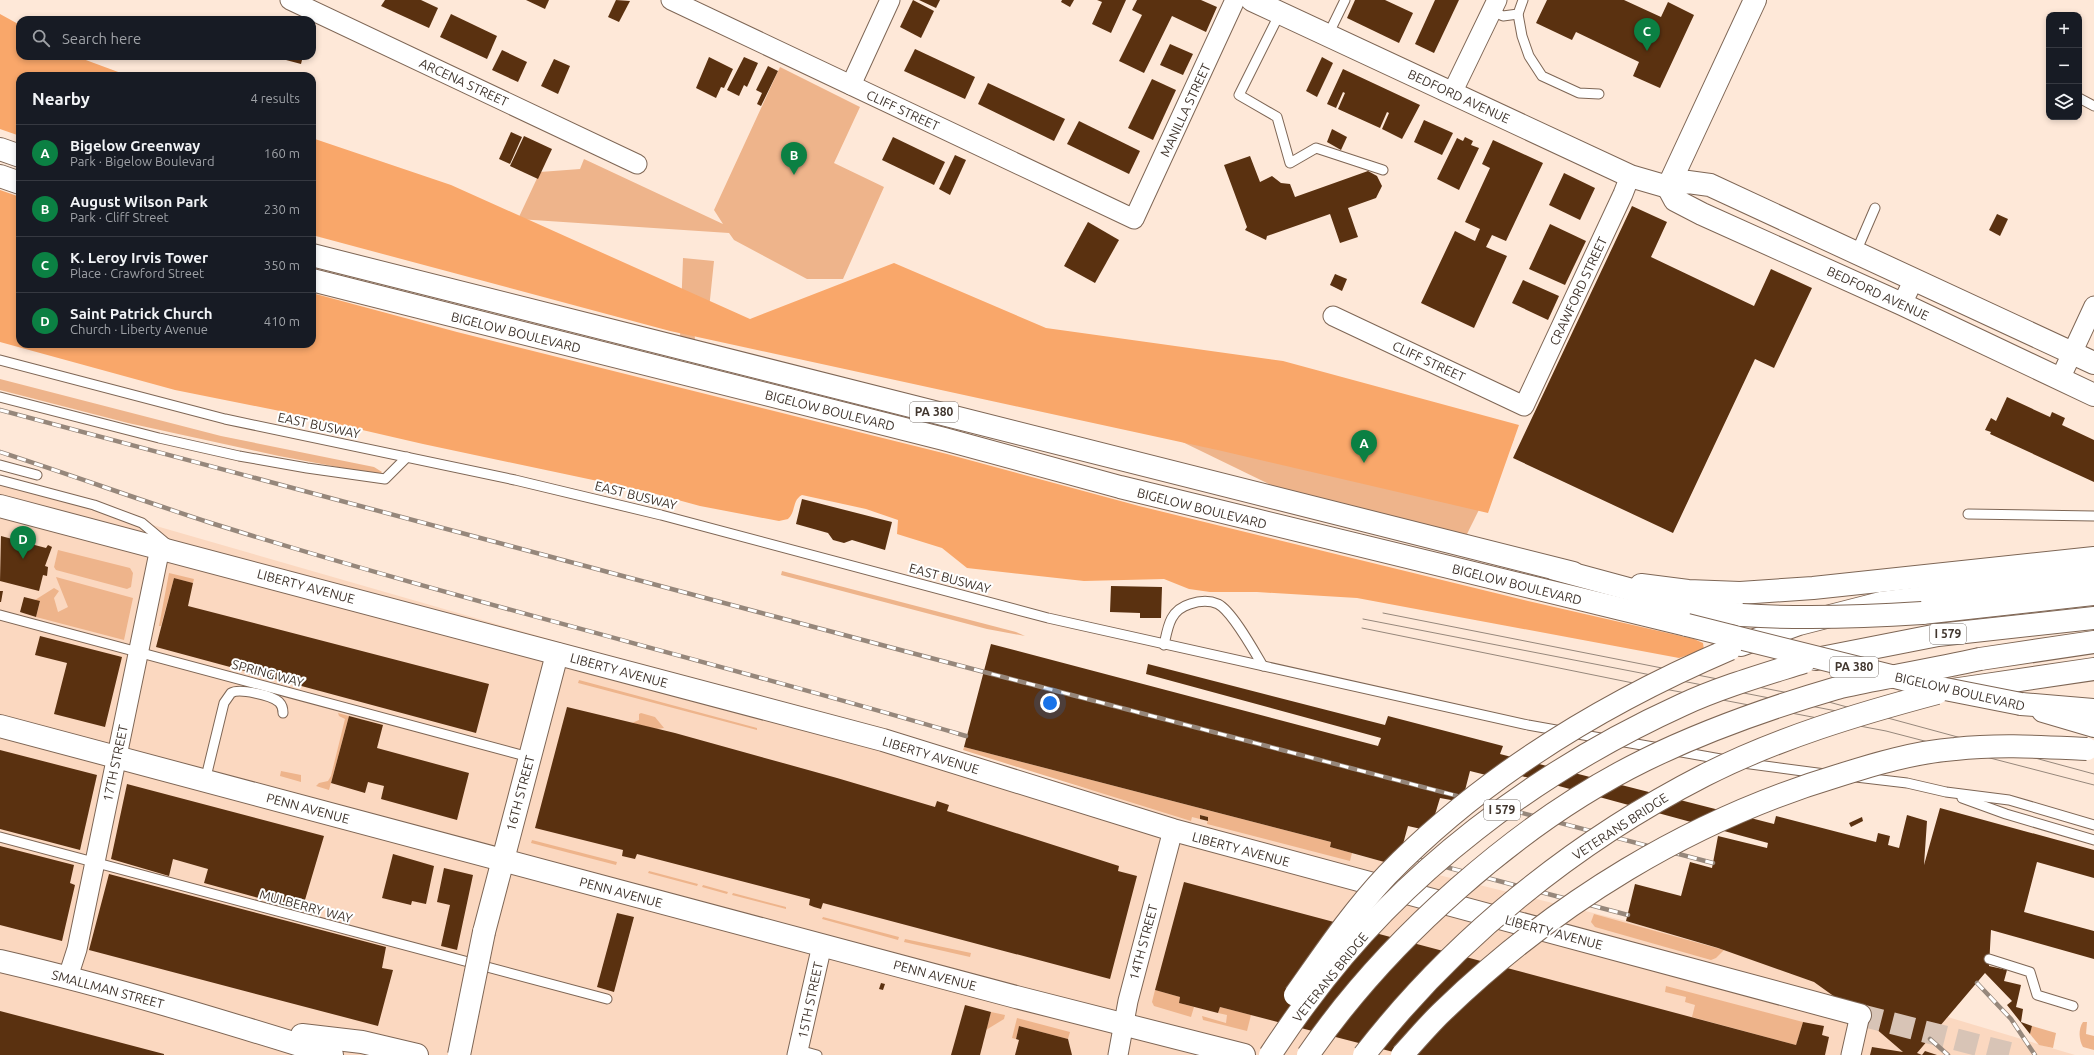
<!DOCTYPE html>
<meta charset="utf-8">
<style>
body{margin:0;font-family:Ubuntu,sans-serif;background:#20242c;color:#f1f3f6}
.controls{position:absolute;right:12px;top:12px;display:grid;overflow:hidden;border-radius:8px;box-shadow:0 2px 6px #0003}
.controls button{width:36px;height:36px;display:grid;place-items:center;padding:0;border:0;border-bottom:1px solid #363941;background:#171b24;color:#f1f3f6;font:20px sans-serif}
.you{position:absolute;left:1050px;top:703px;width:14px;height:14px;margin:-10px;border:3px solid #fff;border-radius:50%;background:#1a73e8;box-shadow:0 0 0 6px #1a73e833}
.badge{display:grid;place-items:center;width:26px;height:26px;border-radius:50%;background:#0b8043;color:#fff;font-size:13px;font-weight:700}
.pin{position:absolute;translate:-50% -33px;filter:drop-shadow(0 1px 2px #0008)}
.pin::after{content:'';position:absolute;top:21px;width:14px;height:12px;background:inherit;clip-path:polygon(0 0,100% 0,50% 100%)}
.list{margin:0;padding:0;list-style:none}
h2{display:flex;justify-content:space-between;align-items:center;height:52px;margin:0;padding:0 16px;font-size:17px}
h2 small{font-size:13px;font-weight:400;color:#9ea1a6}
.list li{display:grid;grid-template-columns:26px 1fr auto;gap:12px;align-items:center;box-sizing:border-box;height:56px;padding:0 16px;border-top:1px solid #363941}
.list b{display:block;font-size:15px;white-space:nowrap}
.list p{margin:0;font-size:13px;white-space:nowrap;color:#9ea1a6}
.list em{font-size:13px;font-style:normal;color:#9ea1a6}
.icon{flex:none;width:22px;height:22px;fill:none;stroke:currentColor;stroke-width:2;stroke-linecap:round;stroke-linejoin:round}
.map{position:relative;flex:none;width:2094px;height:1055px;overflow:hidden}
.search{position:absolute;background:#171b24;box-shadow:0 2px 6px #0003;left:16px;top:16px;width:300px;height:44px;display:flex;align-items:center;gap:10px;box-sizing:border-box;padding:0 14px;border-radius:12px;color:#9ea1a6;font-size:15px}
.panel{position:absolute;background:#171b24;box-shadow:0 2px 6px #0003;left:16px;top:72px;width:300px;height:276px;border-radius:12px}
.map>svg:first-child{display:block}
.built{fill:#fbd8c0}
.green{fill:#eeb48b}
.forest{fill:#f9a76a}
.building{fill:#5a3110}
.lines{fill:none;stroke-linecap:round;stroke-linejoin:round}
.primary-tunnel{stroke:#d8c4b6;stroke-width:22;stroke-dasharray:22 11;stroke-linecap:butt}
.lane-casing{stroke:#7e6655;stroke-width:11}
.street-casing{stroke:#7e6655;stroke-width:21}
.secondary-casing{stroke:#7e6655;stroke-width:24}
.primary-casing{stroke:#7e6655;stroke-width:24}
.highway-casing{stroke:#7e6655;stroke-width:24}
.lane{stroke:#fff;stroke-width:9}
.street{stroke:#fff;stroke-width:19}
.secondary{stroke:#fff;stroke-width:22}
.primary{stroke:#fff;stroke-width:22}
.highway{stroke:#fff;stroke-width:22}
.tram{stroke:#96877b;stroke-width:1}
.rail-casing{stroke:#96877b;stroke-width:4.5}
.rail{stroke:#fff;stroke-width:3;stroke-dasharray:9;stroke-linecap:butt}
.secondary-bridge-casing{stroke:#7e6655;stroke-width:24;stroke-linecap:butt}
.primary-bridge-casing{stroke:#7e6655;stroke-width:24;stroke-linecap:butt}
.highway-bridge-casing{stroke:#7e6655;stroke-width:24;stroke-linecap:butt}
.secondary-bridge{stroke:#fff;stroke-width:22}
.primary-bridge{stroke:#fff;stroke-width:22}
.highway-bridge{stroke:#fff;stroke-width:22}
.labels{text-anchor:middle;stroke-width:4;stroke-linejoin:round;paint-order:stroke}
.shield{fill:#fff;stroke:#7a726d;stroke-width:1}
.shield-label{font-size:12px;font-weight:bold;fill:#41362e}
.street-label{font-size:13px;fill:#41362e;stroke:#fff}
</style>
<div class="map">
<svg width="2094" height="1055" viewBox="0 0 2094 1055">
<rect width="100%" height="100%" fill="#fee8d8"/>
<path class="built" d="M0,481L951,755L1626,921L2075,1055H0Z"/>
<g class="green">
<path d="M780,67L860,107L834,163L884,187L843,279H807L734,240L729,233L518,219L540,172L580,169L584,159L723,224L714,210Z"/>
<path d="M683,258L714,261L709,309L694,316L695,342L680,338Z"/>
<path d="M0,379L221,436L374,467L382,472L380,474H375L279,456L128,423L0,390Z"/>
<path d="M1166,434L1514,439L1466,536L1277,488Z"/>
<path d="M58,550L130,568L133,573L131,587L127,589L56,570L54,567Z"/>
<path d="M782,571L1016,632L1025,636L987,629L781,575Z"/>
<path d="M169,573L194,579L193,583L174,578L161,626H159Z"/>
<path d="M56,577L133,598L124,640L36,617L40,602L35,600L54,588L59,591L54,598L58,612L68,607Z"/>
<path d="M579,680L757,728V730L578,683Z"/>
<path d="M338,713L349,716L329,790L316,786L319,783L328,781L331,776L345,719L339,716Z"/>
<path d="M641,713L655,717L664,728L656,729L632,723L639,720V714Z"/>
<path d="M964,747L1331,842L1330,847L1352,853L1350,861L1207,824L1208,817L1200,815V819L1192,817L1191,821L963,750Z"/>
<path d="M281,771L301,775V782L280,776Z"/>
<path d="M532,840L617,862L616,865L531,843Z"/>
<path d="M649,871L698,884L697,886L648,873Z"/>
<path d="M703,885L728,892L727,894L702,887Z"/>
<path d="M733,893L786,907V909L732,895Z"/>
<path d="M1594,914L1724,950L1716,958L1711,960L1595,927L1591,922Z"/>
<path d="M823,917L899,937L898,940L822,919Z"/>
<path d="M905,939L971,953L970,957L904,942Z"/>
<path d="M1666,986L1803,1022L1796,1045L1692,1017L1695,1005L1685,1002L1686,997L1665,992Z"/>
<path d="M1155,990L1180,997L1179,1003L1194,1007L1191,1017L1154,1006L1152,1002Z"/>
<path d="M1220,1007L1251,1015L1247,1031L1203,1020L1202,1016L1226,1023L1227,1015L1218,1013Z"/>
<path d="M991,1012L1005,1015L1004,1019L986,1030Z"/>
<path d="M1017,1018L1070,1032L1068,1039L1019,1026L1016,1039L1012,1038Z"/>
<path d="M2083,1022H2087L2086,1034L2094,1036V1050L2083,1047C2079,1040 2078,1029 2083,1022Z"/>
<path d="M2032,1026L2056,1033L2053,1048L2039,1045L2030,1034Z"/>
</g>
<g class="forest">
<path d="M0,14L20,25V56H75L129,76H20V136L0,129Z"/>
<path d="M312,138L451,185L750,319L894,263L1046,328L1283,361L1519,425L1488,513L1222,451L670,331L312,235Z"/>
<path d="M0,190L20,197V344H312V293L457,332L947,454L1139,506L1528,601L1694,639L1703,643L1704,650L1679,658L1357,598L1257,592H1210L1189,589L1164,579L1084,581L967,568L942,548L897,534L898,520L866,509L802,495C792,500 796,512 788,519L779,521L700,506L645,491L423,444L280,411L175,390L0,342Z"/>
</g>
<g class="building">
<path d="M385,0H421L438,8L429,28L381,6Z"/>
<path d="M526,0H549L545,9Z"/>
<path d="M616,0L630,1L619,22L608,17Z"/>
<path d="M913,0L934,11L921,38L900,27Z"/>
<path d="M919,0H940L936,8Z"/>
<path d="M1062,0H1074L1070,7L1061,2Z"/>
<path d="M1097,0H1126L1111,33L1092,24L1102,2Z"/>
<path d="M1137,0H1201L1217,7L1206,32L1172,16L1144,73L1119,61L1142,15L1132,10Z"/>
<path d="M1355,0H1385L1413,13L1399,43L1347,18Z"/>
<path d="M1435,0H1459L1434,53L1415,44Z"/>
<path d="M1547,0H1624L1661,17L1668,2L1694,15L1660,88L1633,76L1639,62L1576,32L1572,40L1536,23Z"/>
<path d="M451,14L497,36L487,59L440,37Z"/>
<path d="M1170,44L1193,54L1183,75L1160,65Z"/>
<path d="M915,49L975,77L965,99L904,71Z"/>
<path d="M502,50L527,62L518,82L492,70Z"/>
<path d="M287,56H303L301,64L286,60Z"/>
<path d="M709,57L733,69L724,88L721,87L716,98L696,88Z"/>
<path d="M744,57L758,63L747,87L744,85L739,96L727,90Z"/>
<path d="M1322,57L1333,63L1317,97L1306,91Z"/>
<path d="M554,59L570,66L558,94L541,86Z"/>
<path d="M768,66L778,71L761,106L757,104L762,93L756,90Z"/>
<path d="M1343,69L1420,105L1402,139L1382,129L1389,113L1387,112L1380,128L1338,109L1345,93L1343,92L1336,108L1327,104Z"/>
<path d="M1152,79L1176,90L1153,140L1128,128Z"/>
<path d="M988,83L1065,119L1054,141L978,104Z"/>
<path d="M1424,120L1453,133L1442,155L1414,142Z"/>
<path d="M1079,121L1140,151L1129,174L1067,144Z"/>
<path d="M1332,129L1347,137L1341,150L1327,142Z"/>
<path d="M511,132L522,137L510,164L499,159Z"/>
<path d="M524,136L552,149L538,179L510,166Z"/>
<path d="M893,137L945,162L934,185L882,160Z"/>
<path d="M1465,137L1473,141L1471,145L1479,148L1459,190L1437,179L1457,138L1463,141Z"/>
<path d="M1493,140L1543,163L1506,241L1492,235L1486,247L1507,256L1474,328L1421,303L1455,231L1475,241L1480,229L1465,222L1490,168L1482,164Z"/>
<path d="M955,155L966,160L950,195L939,189Z"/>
<path d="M1250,156L1260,182L1272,176L1281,183L1290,184L1295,197L1368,171L1377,176L1382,186L1376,198L1348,208L1358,237L1340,243L1330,214L1267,236L1266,240L1245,230L1247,227L1224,165Z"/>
<path d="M1564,173L1595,188L1580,220L1549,205Z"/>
<path d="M1632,206L1667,222L1651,257L1754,306L1771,269L1812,288L1774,368L1755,359L1673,533L1513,458Z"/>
<path d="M1997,214L2008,219L2000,236L1989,230Z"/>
<path d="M1088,222L1119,240L1095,283L1064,266Z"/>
<path d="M1550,224L1586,241L1565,285L1529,269Z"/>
<path d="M1335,274L1347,279L1342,291L1330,285Z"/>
<path d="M1523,280L1559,296L1548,320L1512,303Z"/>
<path d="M2007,397L2050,417L2052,412L2065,418L2062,425L2094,440V482L1990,434L1991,432L1985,430L1991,418L1996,421Z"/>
<path d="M802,499L892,522L885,550L852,540L844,543L833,540L828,533L796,524Z"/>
<path d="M1,536L46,548L48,545L52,547L45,566L48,567L47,576L43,575L39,591L0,581Z"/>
<path d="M174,578L193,583L188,606L489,684L476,733L156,647Z"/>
<path d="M1111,586L1162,587L1161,618H1140V613L1110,612Z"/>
<path d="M0,591H3L1,602H0Z"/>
<path d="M24,597L40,601L36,617L20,612Z"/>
<path d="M40,636L122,657L105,727L54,714L67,663L35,655Z"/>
<path d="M991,644L1378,746L1381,738L1146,674L1148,664L1385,725L1388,716L1503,746L1500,754L1774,824L1776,816L1876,842L1878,833L1890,836L1888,845L1899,848L1907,815L1927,821L1924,865L1940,808L2094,850V878L2037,862L2024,912L2094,931V959L1991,930L1989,966L2007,970L2004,981L2021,985L2016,1007L2023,1009L2021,1022L2032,1026L2030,1034L2007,1005L2012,1001L1985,973L1917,1053L1922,1055L1925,1051L1937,1055H1870L1872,1047L1903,1052L1860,1015L1814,982L1718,948L1626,921L1635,884L1681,896L1690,862L1712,868L1718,836L1767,848L1768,843L1496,769L1494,777L1470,771L1462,802L1440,798L1430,831L1408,826L1400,855L1388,863L1330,847L1331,842L964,747Z"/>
<path d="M567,707L675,733L837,778L935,807L937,801L949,805L947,811L1119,866L1118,871L1137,876L1110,979L823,903L821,909L814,907L809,905L810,899L637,854L635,859L622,856L623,850L535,828Z"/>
<path d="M349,716L383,725L377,748L469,773L457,820L381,799L384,786L368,782L365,793L331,783Z"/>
<path d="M0,750L97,775L80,850L0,829Z"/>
<path d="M127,784L324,836L302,910L204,883L208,869L173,859L169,876L111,859Z"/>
<path d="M1200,815L1208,817V821L1200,819Z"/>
<path d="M1862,817L1863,821L1851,827L1849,823Z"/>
<path d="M0,846L74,865L70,883L75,885L62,941L0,925Z"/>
<path d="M393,854L434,866L426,904L412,901L411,905L382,898Z"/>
<path d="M444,868L473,875L457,950L441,946L450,905L437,902Z"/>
<path d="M109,874L386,947L382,968L393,970L378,1026L89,950Z"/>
<path d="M1184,882L1796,1045L1803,1022L1824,1026L1822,1035L1829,1037L1825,1055H1405L1220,1007L1218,1013L1179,1003L1180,997L1155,990Z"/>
<path d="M617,913L634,917L614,992L597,987Z"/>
<path d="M881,983L885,984L883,990L879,989Z"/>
<path d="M965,1005L991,1012L980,1055H951Z"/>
<path d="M0,1011L164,1054V1055H0Z"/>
<path d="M1019,1026L1068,1039L1072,1055H1015L1019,1040L1016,1039Z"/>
</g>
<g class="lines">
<path class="primary-tunnel" d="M1860,1015L2017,1055"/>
<defs>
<g id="lane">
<path d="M1492,11L1503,16L1518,14L1523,0"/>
<path d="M1280,13L1239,95L1277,117L1290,163L1316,148L1383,170"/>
<path d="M1518,14L1522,36L1529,56L1542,76L1579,93L1599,94"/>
<path d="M1328,35L1345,0"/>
<path d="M2079,98L2094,106"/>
<path d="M1856,252L1875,208"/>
<path d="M0,360L225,419L515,480L661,515L1048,618L1528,725L1606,739"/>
<path d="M0,397L159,438L239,456L307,468L385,479L407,457"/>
<path d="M0,465L37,475"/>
<path d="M0,480L94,505L142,523L167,544"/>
<path d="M1968,514L2094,516"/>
<path d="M0,615L529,757"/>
<path d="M1164,645C1168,626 1170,610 1190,604C1199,601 1209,600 1218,604C1232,611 1254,651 1263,666"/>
<path d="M1619,741L1659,748"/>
<path d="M1676,751L1726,760"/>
<path d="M1743,763L1825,774"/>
<path d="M1856,777L1907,783L1946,792L2009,800L2094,825"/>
<path d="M205,781L224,703L231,693C239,688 271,695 279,702C282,705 283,709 283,713"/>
<path d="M1962,798L2006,814L2094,840"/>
<path d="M0,837L607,999"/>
<path d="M1989,959L2030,972L2037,995L2073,1006"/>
<path d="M799,1050L817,1055"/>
</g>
<g id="street">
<path d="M290,0L637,164"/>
<path d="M671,0L1134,219L1235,0"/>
<path d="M851,85L890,0"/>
<path d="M1452,93L1497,0"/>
<path d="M1902,304L1914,279"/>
<path d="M1333,316L1524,406L1623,194L1630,176"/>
<path d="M2060,379L2094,306"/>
<path d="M68,977L77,949L160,548"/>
<path d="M797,1055L822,945"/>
<path d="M1118,1055L1128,1001L1173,830"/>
<path d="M1851,1055L1860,1015"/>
</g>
<g id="secondary">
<path d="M1252,0L1630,176L1668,187L1688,182L1710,185L2094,363"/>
<path d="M1668,187L1675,200L1702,214L1902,304L2094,395"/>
<path d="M1668,187L1755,0"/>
<path d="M0,726L1016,997L1244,1055"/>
<path d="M484,932L557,654"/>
<path d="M0,961C112,987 222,1021 332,1055"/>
<path d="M302,1035L362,1042L417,1055"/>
</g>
<g id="primary">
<path d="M0,149L20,156"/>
<path d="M0,176L20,183"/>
<path d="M312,255L1573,573"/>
<path d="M312,280L944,439L1120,487L1687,625"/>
<path d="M0,506L883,740L1173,830L1860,1015"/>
<path d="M1641,585L1688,591L1740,593L1813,588L2094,558"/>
<path d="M2043,711L2094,726"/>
</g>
<g id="highway">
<path d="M1555,569L1699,608L1742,615"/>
<path d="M1922,613L2094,594"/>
<path d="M1741,645L1799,624L1881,603L2094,576"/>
<path d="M1816,659L1938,635L2094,618"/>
<path d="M1980,659L2094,642"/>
<path d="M1952,690L2094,669"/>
<path d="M2021,704L2094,710"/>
</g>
</defs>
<use href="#lane" class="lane-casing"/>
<use href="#street" class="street-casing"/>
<use href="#secondary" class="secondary-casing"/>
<use href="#primary" class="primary-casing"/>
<use href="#highway" class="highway-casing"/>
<use href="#lane" class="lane"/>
<use href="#street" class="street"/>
<use href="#secondary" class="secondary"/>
<use href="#primary" class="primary"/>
<use href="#highway" class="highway"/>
<g class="tram">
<path d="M1383,613L1814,698L2094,774"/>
<path d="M1363,619L1862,716"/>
<path d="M1362,628L1633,683L1886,731L2094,785"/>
</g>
<defs>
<g id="rail">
<path d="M0,410L908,652L1713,863"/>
<path d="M0,452C71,475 140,500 211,523C461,601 716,662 966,736"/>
<path d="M1400,855L1628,915"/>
<path d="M1977,983L2011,1019L2035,1055"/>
<path d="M1930,1039L1948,1055"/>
</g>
</defs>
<use href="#rail" class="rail-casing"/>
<use href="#rail" class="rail"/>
<defs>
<path id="secondary-bridge" d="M459,1055L484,932"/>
<path id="primary-bridge" d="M1687,625L1935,687L2021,704"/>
<g id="highway-bridge">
<path d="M1742,615C1803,619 1862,617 1922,613"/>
<path d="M1295,995C1324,954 1352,912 1387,875C1483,776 1604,703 1730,649"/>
<path d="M1270,1055C1282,1037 1294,1019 1307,1002C1402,872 1537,771 1682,705C1721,687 1763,675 1804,662"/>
<path d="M1308,1055C1387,940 1519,822 1645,760C1706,730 1772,707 1837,688C1853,684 1869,681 1885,678C1916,672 1948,666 1980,659"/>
<path d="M1364,1055C1454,939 1574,842 1705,775C1778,738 1858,714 1937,693"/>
<path d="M1402,1055C1416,1040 1429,1024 1444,1010C1555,903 1690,820 1837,776C1875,764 1915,752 1955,749C1999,744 2043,747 2087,749"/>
</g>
</defs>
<use href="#secondary-bridge" class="secondary-bridge-casing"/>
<use href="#primary-bridge" class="primary-bridge-casing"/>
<use href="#highway-bridge" class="highway-bridge-casing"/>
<use href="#secondary-bridge" class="secondary-bridge"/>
<use href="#primary-bridge" class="primary-bridge"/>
<use href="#highway-bridge" class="highway-bridge"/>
</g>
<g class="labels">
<g class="shield">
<rect x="910" y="402" width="48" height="20" rx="3"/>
<rect x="1930" y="624" width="36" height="20" rx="3"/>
<rect x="1830" y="657" width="48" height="20" rx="3"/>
<rect x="1484" y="800" width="36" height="20" rx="3"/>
</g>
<g class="shield-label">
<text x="934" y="416">PA 380</text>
<text x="1948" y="638">I 579</text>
<text x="1854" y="671">PA 380</text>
<text x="1502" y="814">I 579</text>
</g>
<g class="street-label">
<text transform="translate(464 82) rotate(25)" y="5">ARCENA STREET</text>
<text transform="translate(1459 96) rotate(25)" y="5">BEDFORD AVENUE</text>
<text transform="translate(903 110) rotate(25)" y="5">CLIFF STREET</text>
<text transform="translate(1185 110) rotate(-65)" y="5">MANILLA STREET</text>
<text transform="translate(1578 291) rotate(-65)" y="5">CRAWFORD STREET</text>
<text transform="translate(1878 293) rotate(25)" y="5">BEDFORD AVENUE</text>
<text transform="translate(516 332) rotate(14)" y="5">BIGELOW BOULEVARD</text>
<text transform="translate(1429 361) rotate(25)" y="5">CLIFF STREET</text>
<text transform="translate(830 410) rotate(14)" y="5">BIGELOW BOULEVARD</text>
<text transform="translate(319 425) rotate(12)" y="5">EAST BUSWAY</text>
<text transform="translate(636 495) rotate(14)" y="5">EAST BUSWAY</text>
<text transform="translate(1202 508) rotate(14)" y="5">BIGELOW BOULEVARD</text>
<text transform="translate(950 578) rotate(15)" y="5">EAST BUSWAY</text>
<text transform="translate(1517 584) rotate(14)" y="5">BIGELOW BOULEVARD</text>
<text transform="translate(306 586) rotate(15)" y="5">LIBERTY AVENUE</text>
<text transform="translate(619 670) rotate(15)" y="5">LIBERTY AVENUE</text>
<text transform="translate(268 673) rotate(15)" y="5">SPRING WAY</text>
<text transform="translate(1960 691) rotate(13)" y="5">BIGELOW BOULEVARD</text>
<text transform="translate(931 755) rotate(17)" y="5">LIBERTY AVENUE</text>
<text transform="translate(115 763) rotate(-78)" y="5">17TH STREET</text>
<text transform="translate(520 793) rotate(-75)" y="5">16TH STREET</text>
<text transform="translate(308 808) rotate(15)" y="5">PENN AVENUE</text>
<text transform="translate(1620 826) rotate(-33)" y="5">VETERANS BRIDGE</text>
<text transform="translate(1241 849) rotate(15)" y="5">LIBERTY AVENUE</text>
<text transform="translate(621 892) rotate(15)" y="5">PENN AVENUE</text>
<text transform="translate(306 906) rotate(15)" y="5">MULBERRY WAY</text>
<text transform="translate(1554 932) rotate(15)" y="5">LIBERTY AVENUE</text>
<text transform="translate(1143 942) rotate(-75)" y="5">14TH STREET</text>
<text transform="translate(935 975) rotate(15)" y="5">PENN AVENUE</text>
<text transform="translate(1330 977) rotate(-51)" y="5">VETERANS BRIDGE</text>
<text transform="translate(108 989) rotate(15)" y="5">SMALLMAN STREET</text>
<text transform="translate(810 1000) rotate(-78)" y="5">15TH STREET</text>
</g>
</g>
</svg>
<div class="controls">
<button>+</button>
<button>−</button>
<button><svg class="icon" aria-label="layers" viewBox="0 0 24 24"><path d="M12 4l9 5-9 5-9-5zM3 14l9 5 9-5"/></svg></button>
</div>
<div class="you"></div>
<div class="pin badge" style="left:1364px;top:463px">A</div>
<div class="pin badge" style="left:794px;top:175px">B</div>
<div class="pin badge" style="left:1647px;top:51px">C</div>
<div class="pin badge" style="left:23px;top:559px">D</div>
<div class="search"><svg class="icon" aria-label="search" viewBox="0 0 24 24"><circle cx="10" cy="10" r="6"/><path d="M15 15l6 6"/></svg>Search here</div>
<section class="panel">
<h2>Nearby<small>4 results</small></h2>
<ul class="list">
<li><span class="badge">A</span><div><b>Bigelow Greenway</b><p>Park · Bigelow Boulevard</p></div><em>160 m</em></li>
<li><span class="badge">B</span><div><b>August Wilson Park</b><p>Park · Cliff Street</p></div><em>230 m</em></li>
<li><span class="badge">C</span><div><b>K. Leroy Irvis Tower</b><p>Place · Crawford Street</p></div><em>350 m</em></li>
<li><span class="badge">D</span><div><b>Saint Patrick Church</b><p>Church · Liberty Avenue</p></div><em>410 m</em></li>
</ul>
</section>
</div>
